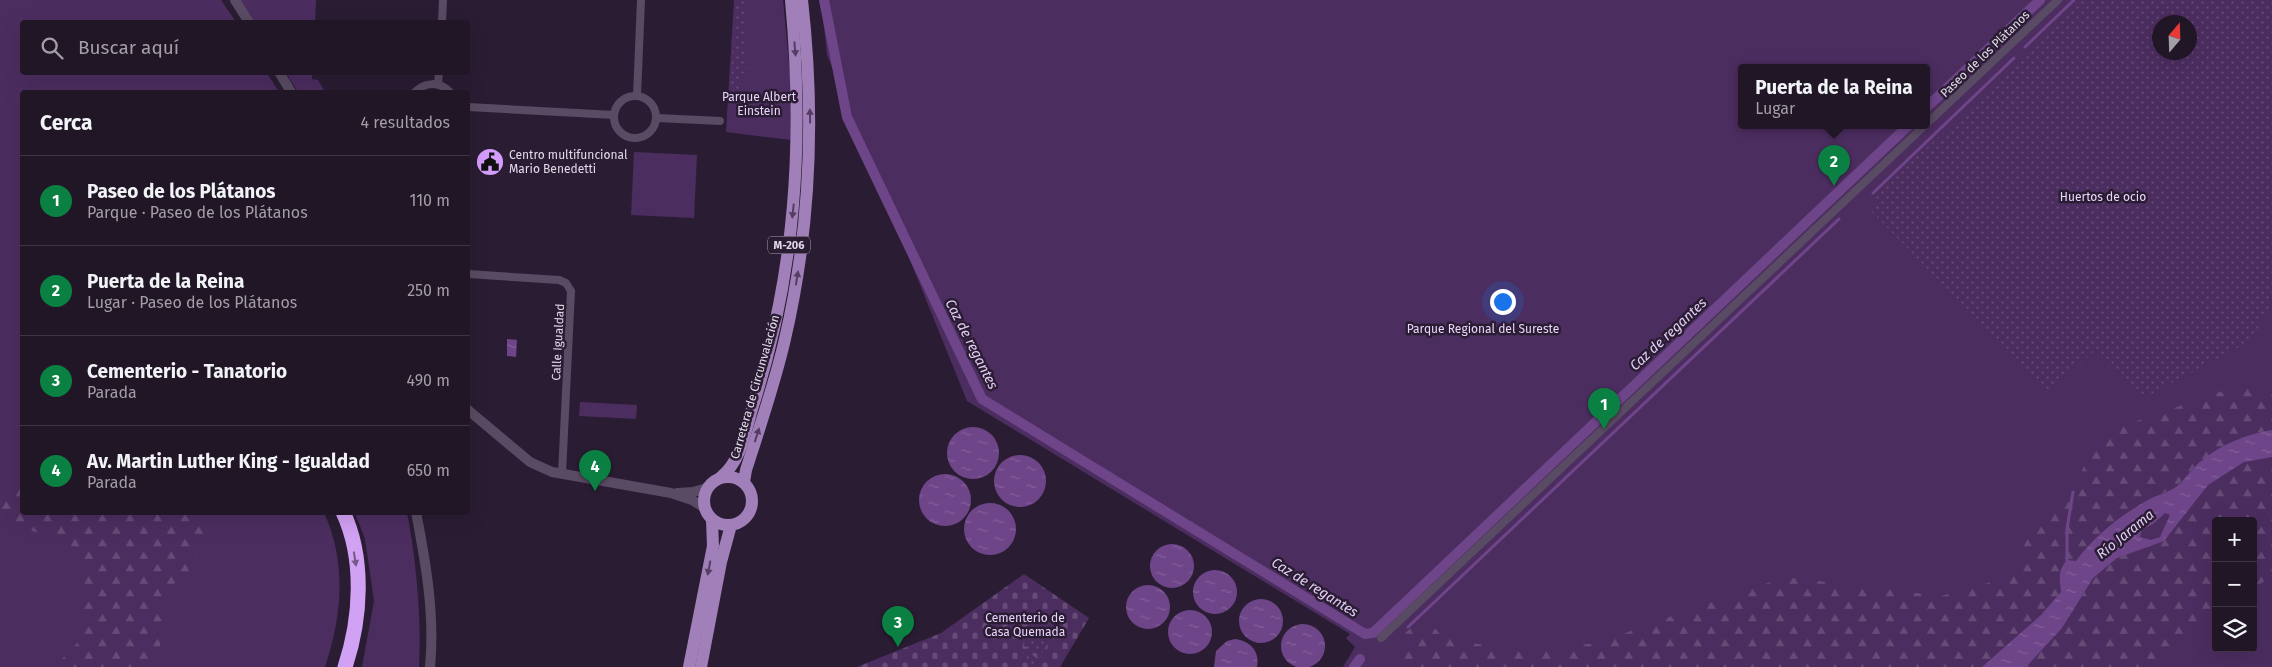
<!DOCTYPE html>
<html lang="es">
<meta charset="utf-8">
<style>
body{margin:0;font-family:"Fira Sans",sans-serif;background:#281f2e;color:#f1f3f6}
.controls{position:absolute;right:15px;bottom:15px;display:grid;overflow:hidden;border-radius:5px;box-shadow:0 5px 20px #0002}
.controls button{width:45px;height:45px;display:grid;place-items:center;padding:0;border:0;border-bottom:1px solid #3d3543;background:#201626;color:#f1f3f6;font:25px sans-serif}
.compass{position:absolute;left:2152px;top:15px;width:45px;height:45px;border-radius:50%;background:#201626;box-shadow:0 5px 20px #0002;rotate:19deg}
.you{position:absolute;left:1502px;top:301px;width:18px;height:18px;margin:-12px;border:4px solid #fff;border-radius:50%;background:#1a73e8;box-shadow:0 0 0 8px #1a73e833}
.badge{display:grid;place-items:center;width:32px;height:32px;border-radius:50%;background:#0b8043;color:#fff;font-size:16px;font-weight:700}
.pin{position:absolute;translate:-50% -41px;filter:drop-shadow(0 1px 2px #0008)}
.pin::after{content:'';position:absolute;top:26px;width:18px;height:15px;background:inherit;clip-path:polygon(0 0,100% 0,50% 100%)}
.popup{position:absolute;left:1738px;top:64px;width:192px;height:65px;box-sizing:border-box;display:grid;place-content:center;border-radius:5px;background:#201626;filter:drop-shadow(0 1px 4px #0005);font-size:16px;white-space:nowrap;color:#a29fa7}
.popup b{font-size:19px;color:#f1f3f6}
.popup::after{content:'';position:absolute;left:50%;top:100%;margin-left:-10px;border:10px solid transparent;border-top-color:#201626}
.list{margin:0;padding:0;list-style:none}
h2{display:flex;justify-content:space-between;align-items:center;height:65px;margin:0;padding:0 20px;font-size:21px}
h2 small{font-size:16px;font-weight:400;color:#a29fa7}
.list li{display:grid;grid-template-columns:32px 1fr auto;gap:15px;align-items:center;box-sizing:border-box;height:90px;padding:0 20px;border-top:1px solid #3d3543}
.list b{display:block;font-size:19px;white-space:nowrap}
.list p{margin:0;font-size:16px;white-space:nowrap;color:#a29fa7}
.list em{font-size:16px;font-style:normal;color:#a29fa7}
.icon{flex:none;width:28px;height:28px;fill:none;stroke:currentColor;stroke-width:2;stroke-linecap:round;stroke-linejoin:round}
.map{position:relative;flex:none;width:2272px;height:667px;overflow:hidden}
.search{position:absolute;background:#201626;box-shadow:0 5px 20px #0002;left:20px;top:20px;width:450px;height:55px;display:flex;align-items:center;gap:12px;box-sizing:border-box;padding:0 18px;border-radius:5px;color:#a29fa7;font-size:19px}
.panel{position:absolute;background:#201626;box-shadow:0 5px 20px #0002;left:20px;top:90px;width:450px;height:425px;border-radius:5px}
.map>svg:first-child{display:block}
.green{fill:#4c2d60;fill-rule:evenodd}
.forest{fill:url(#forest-firs)}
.cemetery{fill:url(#cemetery-stones)}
.garden{fill:url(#garden-dots);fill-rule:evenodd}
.water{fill:url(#water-ripples);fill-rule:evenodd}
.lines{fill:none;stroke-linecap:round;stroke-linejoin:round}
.stream{stroke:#6f458a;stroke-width:3}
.canal{stroke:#6f458a;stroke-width:10}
.minor{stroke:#594b63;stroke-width:8}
.tertiary{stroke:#594b63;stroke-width:10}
.primary{stroke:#a17fb9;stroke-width:12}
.motorway{stroke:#d1a1f3;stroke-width:15}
.oneway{fill:#543f62}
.oneway2{fill:#755889}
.labels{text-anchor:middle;stroke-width:5;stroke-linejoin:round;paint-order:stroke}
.shield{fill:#2a1d33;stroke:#aaa1b2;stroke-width:1}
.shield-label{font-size:11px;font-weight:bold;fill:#e1d9e8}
.street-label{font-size:12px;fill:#e1d9e8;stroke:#2a1d33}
.park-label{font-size:12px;fill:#ead4fb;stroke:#2a1d33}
.poi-label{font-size:12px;fill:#e1d9e8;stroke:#2a1d33;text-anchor:start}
.water-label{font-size:14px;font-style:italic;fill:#e3ccf4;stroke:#2a1d33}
</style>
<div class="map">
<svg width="2272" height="667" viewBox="0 0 2272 667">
<defs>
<pattern id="forest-firs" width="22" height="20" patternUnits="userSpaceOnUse" patternTransform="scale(1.25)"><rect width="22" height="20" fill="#4c2d60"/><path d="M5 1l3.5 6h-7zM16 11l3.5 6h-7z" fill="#664b77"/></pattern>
<pattern id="cemetery-stones" width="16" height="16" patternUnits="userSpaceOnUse" patternTransform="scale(1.25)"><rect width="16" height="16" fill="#4c2d60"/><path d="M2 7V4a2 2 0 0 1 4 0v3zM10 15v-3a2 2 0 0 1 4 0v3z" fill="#664b77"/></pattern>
<pattern id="garden-dots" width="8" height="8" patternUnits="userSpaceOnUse" patternTransform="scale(1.25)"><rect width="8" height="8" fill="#4c2d60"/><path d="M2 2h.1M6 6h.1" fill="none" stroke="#664b77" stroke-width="1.8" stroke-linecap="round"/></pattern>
<pattern id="water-ripples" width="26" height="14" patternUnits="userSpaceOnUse" patternTransform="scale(1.25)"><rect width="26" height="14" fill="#6f458a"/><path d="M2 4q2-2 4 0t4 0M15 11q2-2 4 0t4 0" fill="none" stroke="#835f9a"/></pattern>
</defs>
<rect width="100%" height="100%" fill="#2a1d33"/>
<g class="green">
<path d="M0,0H221L236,22H22V72L267,73L279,92H22V512L324,513C347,562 342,616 325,667H0Z"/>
<path d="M241,0H316L315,22H255Z"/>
<path d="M734,0H783L790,74L791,140L726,132Z"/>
<path d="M821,0H2272V667H1343L1355,647L1346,638L1350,634L967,401L827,55ZM2160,22H2190V52H2160ZM1742,67H1926V125H1742ZM2216,521H2253V648H2216Z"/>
<path d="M286,73H312V79L318,80L325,92H298Z"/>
<path d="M634,152L697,155L694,218L631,215Z"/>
<path d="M580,402L637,405L636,419L579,416Z"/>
<path d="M355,513H407C416,557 422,622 419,667H362L374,601L365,539Z"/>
</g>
<g class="forest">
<path d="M2272,383V430L2250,434L2199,462L2175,488L2148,500L2108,527L2092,542L2076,561L2067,560C2057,572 2059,578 2062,592L2041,615L1982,667H1403L1400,638L1413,626L1430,623L1441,635L1462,642L1528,650L1599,643L1649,624L1785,577L1941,596L2009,577L2037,519L2071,498L2088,456L2111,430L2234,387Z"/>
<path d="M2272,457V576L2253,589V521H2216V617L2145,667H2026L2062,628L2093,578L2117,558L2164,541L2208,485L2244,462Z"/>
<path d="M22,483V512L206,513L202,542L186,578L166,587L163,634L154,667H54L83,637L80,554L62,540L0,521V496Z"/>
</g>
<path class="cemetery" d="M1024,574L1089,618L1060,667H857L941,633Z"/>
<g class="garden">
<path d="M736,0H746L744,50L748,73H740L739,98L730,97Z"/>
<path d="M2081,0H2272V299L2267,312L2252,340L2142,399L2093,352L2049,393L1872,212L1876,193L1953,124ZM2160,22H2190V52H2160Z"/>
<path d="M1042,615L1059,625L1040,656L1023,645Z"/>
<path d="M1022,649L1038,659L1033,667H1029Z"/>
</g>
<g class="water">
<path d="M507,339L517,340L516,357L507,356Z"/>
<circle cx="973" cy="453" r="26"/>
<path d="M2272,430V457L2244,462L2208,485L2164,541L2117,558L2093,578L2062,628L2026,667H1982L2041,615L2061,592C2060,578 2057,572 2067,560L2076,561C2094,536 2121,515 2148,500C2157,495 2168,493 2176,487C2185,480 2191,469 2200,462C2221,444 2245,435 2272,430ZM2165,513L2170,515L2160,537L2151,540L2140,537L2142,529L2153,524Z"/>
<circle cx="1020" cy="481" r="26"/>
<circle cx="945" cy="500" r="26"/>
<circle cx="990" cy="529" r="26"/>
<circle cx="1172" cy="566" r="22"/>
<circle cx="1215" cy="592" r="22"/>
<circle cx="1148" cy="607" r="22"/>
<circle cx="1261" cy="621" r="22"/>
<circle cx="1190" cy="632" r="22"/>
<circle cx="1303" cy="646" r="22"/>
<path d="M1235,639C1250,641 1260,651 1257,667H1214L1216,651L1227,641Z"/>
</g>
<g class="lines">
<g class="stream">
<path d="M2025,47L2074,0"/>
<path d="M1873,193L2014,58"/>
<path d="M2067,564V529L2073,492"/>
<path d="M1408,627L1839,219"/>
</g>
<g class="canal">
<path d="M824,0L847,117L982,399L1365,634L1373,633L1909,125"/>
<path d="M1926,108L2040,0"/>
<path d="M1354,667L1360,659"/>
</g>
<g class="minor">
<path d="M442,22L443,0"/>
<path d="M438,84L439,72"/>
<path d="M415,92C425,82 439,81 450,92"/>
<path d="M637,96L641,0"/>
<circle cx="635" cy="117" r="21"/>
<path d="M468,107L614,115"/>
<path d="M657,118L720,121"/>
<path d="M468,274L559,280L566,283L571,291L562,473"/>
<path d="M1381,638L2058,0"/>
</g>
<g class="tertiary">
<path d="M235,0L249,22"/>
<path d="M279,72L291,92"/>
<path d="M468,410L530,462L552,472L671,493L692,500L705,508"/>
<path d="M677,493L693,492L707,488"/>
<path d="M416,512C426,564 435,615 430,667"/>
</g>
<g class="primary">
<circle cx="728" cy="501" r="24"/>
<path d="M721,477C741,461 745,433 752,409C796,273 804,142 791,0"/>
<path d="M744,482L746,470C760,426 775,383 785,339C811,227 815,114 802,0"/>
<path d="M689,667L713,546L712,520"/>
<path d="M701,667L721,562L731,525"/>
</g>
<path class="motorway" d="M343,512C365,559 361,619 345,667"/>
</g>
<defs><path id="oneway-solid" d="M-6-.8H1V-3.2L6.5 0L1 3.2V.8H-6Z" transform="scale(1.25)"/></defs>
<g class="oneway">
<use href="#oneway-solid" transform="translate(795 49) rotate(85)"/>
<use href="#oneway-solid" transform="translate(810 116) rotate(-91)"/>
<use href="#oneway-solid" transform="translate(793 211) rotate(96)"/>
<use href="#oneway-solid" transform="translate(797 278) rotate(-81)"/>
<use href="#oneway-solid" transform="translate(757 435) rotate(-72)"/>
<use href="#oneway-solid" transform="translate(709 568) rotate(101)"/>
</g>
<use class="oneway2" href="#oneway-solid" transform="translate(355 559) rotate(81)"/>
<defs>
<symbol id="civic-disc" viewBox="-11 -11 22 22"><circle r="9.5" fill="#d49cfb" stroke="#2a1d33"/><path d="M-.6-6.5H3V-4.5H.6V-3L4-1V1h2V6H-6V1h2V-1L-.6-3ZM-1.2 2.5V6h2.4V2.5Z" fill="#111"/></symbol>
</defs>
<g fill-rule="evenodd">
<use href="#civic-disc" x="474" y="146" width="32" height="32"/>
</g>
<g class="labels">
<rect class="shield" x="768" y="236.5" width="42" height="17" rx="4"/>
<g class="shield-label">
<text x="789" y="249">M-206</text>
</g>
<g class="street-label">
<text transform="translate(1985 54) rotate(-44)" y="4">Paseo de los Plátanos</text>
<text transform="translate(558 342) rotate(-87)" y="4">Calle Igualdad</text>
<text transform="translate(755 387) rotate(-74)" y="4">Carretera de Circunvalación</text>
</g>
<g class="park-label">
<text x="759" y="101">Parque Albert<tspan x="759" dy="14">Einstein</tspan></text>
<text x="2103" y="201">Huertos de ocio</text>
<text x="1483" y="333">Parque Regional del Sureste</text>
<text x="1025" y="622">Cementerio de<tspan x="1025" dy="14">Casa Quemada</tspan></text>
</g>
<g class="poi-label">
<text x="509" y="159">Centro multifuncional<tspan x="509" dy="14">Mario Benedetti</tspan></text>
</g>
<g class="water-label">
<text transform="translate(1668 334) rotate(-43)" y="5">Caz de regantes</text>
<text transform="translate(972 344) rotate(63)" y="5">Caz de regantes</text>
<text transform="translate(2125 534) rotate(-39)" y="5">Río Jarama</text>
<text transform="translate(1315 587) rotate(32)" y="5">Caz de regantes</text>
</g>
</g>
</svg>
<div class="controls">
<button>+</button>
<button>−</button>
<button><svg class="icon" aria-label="layers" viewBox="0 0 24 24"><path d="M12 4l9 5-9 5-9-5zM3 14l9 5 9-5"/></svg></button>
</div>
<svg class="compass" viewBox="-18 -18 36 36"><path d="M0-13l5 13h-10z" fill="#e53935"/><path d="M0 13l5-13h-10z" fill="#a29fa7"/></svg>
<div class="you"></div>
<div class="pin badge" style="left:1604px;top:429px">1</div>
<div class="pin badge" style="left:1834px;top:186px">2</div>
<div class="popup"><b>Puerta de la Reina</b>Lugar</div>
<div class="pin badge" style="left:898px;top:647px">3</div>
<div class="pin badge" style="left:595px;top:491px">4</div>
<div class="search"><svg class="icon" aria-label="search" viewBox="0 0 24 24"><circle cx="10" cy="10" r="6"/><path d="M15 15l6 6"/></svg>Buscar aquí</div>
<section class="panel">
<h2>Cerca<small>4 resultados</small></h2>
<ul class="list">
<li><span class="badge">1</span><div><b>Paseo de los Plátanos</b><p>Parque · Paseo de los Plátanos</p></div><em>110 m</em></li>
<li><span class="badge">2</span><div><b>Puerta de la Reina</b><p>Lugar · Paseo de los Plátanos</p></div><em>250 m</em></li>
<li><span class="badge">3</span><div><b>Cementerio - Tanatorio</b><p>Parada</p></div><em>490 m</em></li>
<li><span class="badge">4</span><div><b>Av. Martin Luther King - Igualdad</b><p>Parada</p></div><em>650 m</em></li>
</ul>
</section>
</div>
